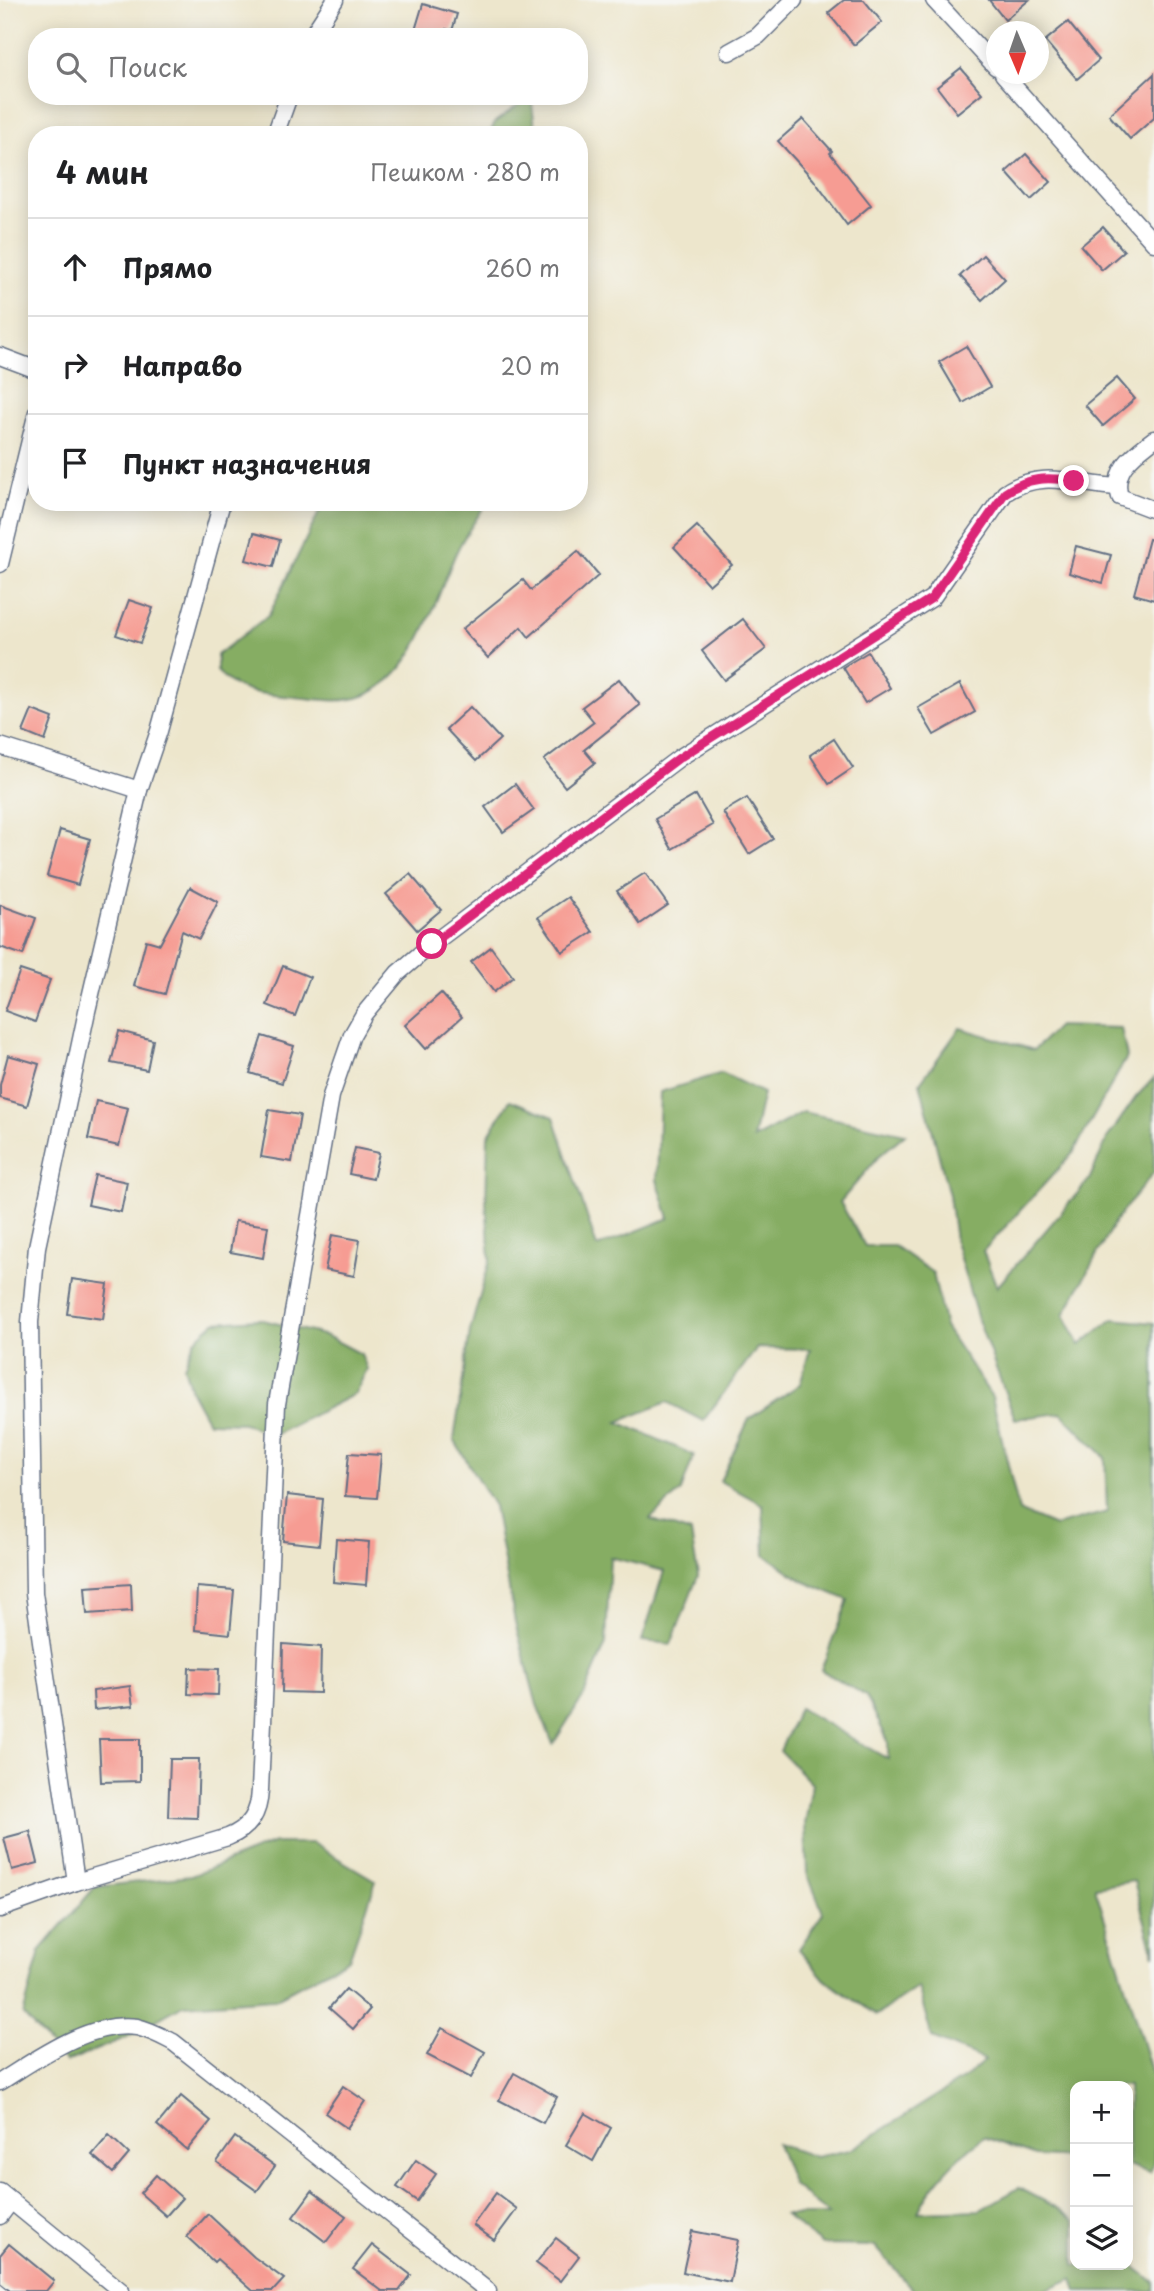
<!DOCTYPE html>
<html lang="ru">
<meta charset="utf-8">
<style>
body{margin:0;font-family:"Playpen Sans",sans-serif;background:#f2f2f2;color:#202124}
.controls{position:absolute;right:21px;bottom:21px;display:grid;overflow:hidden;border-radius:14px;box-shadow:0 4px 18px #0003}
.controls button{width:63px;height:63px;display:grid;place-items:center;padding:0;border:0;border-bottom:2px solid #e0e0e0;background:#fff;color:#202124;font:35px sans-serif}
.compass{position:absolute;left:986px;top:21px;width:63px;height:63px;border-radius:50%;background:#fff;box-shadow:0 4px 18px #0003;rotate:178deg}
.stop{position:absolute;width:21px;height:21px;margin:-16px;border:5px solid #db2777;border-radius:50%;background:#fff}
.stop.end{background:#db2777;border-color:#fff;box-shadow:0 2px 7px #0008}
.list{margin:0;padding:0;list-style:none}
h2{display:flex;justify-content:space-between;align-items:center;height:91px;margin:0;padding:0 28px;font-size:30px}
h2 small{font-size:23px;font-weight:400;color:#757577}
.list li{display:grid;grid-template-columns:46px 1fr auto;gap:21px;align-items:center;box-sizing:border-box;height:98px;padding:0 28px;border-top:2px solid #e0e0e0}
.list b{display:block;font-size:26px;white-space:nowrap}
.list em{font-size:23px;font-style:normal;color:#757577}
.icon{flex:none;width:38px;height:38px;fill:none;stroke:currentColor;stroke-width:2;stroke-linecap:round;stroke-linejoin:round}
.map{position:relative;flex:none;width:1154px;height:2291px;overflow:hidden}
.search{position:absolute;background:#fff;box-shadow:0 4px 18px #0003;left:28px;top:28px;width:560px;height:77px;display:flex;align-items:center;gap:18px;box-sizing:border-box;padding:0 24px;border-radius:28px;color:#757577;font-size:26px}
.panel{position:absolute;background:#fff;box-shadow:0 4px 18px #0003;left:28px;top:126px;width:560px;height:385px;border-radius:28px}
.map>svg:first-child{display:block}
.forest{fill:#86ad63;stroke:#506e60;stroke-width:2}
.building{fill:#f69c93}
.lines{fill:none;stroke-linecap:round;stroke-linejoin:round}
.minor-casing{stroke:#646f84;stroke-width:19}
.minor{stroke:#fff;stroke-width:16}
.route{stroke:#db2777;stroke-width:9}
</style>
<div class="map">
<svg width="1154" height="2291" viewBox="0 0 1154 2291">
<rect width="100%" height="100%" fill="#f6f6f2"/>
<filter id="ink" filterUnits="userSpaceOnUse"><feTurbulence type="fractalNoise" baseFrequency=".0143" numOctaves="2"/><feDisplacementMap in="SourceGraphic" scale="14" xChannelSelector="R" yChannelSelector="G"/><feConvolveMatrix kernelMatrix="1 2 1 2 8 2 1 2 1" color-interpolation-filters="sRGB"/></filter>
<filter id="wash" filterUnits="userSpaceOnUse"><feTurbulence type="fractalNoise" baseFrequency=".00686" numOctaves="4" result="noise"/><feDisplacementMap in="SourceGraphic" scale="28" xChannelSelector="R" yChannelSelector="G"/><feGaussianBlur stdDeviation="1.57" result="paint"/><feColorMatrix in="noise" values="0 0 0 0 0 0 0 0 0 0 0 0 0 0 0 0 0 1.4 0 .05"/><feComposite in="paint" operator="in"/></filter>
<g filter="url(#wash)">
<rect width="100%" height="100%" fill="#ede6cc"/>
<g class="forest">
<path d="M531,96L536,135H489L495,122Z"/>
<path d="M324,502H487C477,519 464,535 456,553C434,601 418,675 363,696C341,704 317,699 294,697C264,694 238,695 217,671V655L269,615Z"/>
<path d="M1058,1026L1121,1028L1127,1057L1073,1153L983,1251L997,1287L1089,1180L1108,1137L1136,1097L1154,1078V1172L1115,1221L1064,1315L1080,1345L1113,1319L1154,1323V1955L1134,1881L1095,1887L1154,2080V2163L1149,2173L1128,2165V2086H1075V2158L1035,2156L984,2137C956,2158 933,2181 918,2212L980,2210L1019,2188L1058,2208L1075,2221V2265H1128V2262L1154,2282V2291H1077L1073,2278L1043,2291H914L875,2246L822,2245L785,2215H829L793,2185L777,2144L815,2157L850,2150L963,2079L985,2060L932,2038L918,1987L877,2015L826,1981L799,1949L823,1913L807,1873L805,1824L812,1784L780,1751L799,1708L888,1759V1741L866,1696L821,1670L848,1600L803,1581L765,1555L763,1505L720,1481L749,1419L800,1384L810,1349L757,1348L703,1421L667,1402L618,1422L694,1455L681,1491L650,1519L691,1533L698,1576L671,1644L642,1641L664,1571L610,1557L606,1644L583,1697L553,1744L537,1705L515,1622L494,1506L454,1440L470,1331L490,1260L486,1201L488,1136L510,1100L554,1117L597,1247L669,1218L657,1180L660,1092L722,1073L763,1093L753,1139L803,1112L905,1134L879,1156L840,1202L865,1246H894L933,1273L945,1327L992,1397L1019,1511L1055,1526L1107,1512L1105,1457L1061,1413L1015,1419L978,1320L955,1241L949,1195L920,1083L960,1028L1034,1050Z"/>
<path d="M259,1319L327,1336L361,1354L367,1369L355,1394L272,1436L244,1423L208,1422L191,1391L184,1366L195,1340L215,1322Z"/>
<path d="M274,1843H312L376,1881L349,1959L275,1999L183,2005L125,2038L66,2062L23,2015L40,1951L95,1887L191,1876Z"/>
</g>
<g id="blocks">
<g class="building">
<path d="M844,0H864L882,22L854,45L828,13Z"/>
<path d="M989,0H1029L1005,20Z"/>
<path d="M423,4L457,14L452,31L446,29L443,37H413Z"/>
<path d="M1068,22L1099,60L1077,79L1045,41Z"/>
<path d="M961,68L982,93L957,113L937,87Z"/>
<path d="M1154,74V118L1130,139L1109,115Z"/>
<path d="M803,119L832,151L830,153L871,205L847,225L813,179L778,141Z"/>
<path d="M1026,154L1051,182L1031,200L1006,172Z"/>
<path d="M1103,227L1124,251L1102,270L1081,246Z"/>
<path d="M983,255L1005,279L982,300L960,276Z"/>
<path d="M966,346L990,387L963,403L939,362Z"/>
<path d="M1117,378L1135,399L1103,426L1085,405Z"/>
<path d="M697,526L732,565L709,585L674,547Z"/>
<path d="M254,533L280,540L273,567L246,560Z"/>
<path d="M1149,539L1154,540V600L1134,594Z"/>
<path d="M1076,546L1111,555L1103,583L1069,573Z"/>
<path d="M578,551L599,575L529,637L521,627L488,658L462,629L523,580L531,590Z"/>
<path d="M129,600L153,608L140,643L116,635Z"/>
<path d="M743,619L766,649L724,680L702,651Z"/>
<path d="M868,652L890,688L865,703L843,667Z"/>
<path d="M619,679L640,705L584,750L595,763L565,787L544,760L594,722L582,707Z"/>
<path d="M960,684L975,712L934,735L918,708Z"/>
<path d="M470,707L500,739L476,761L446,729Z"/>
<path d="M32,710L53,718L45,741L23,732Z"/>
<path d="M834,739L853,768L829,784L810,755Z"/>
<path d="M515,784L534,810L503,832L485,807Z"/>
<path d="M696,795L713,825L672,849L655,819Z"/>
<path d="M747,798L773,839L749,854L723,812Z"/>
<path d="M60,830L90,839L78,885L47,876Z"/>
<path d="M645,873L668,905L640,924L617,891Z"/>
<path d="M410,874L441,910L417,930L386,894Z"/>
<path d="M190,887L218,902L199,939L182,931L165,994L134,986L146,940L160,944Z"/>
<path d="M568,897L593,932L562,952L538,917Z"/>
<path d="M0,905L36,918L23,955L0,947Z"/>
<path d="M491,947L513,977L494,992L471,962Z"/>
<path d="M283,966L310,977L295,1016L267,1005Z"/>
<path d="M20,970L50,980L35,1022L5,1011Z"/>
<path d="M441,993L462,1017L426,1049L405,1025Z"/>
<path d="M119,1031L153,1040L147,1070L111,1063Z"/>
<path d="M262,1036L294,1046L282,1083L250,1073Z"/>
<path d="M8,1055L39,1064L27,1106L0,1098V1085Z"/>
<path d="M96,1101L128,1108L119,1146L88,1139Z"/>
<path d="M269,1110L300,1115L292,1162L261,1157Z"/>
<path d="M355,1148L379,1153L373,1179L349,1174Z"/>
<path d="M95,1175L127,1182L121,1212L88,1205Z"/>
<path d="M235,1221L268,1226L263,1258L230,1252Z"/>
<path d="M332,1235L360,1240L354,1276L325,1270Z"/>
<path d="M72,1279L108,1284L103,1319L67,1314Z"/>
<path d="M349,1453L381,1455L377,1498L345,1496Z"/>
<path d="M287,1495L323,1499L319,1545L283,1541Z"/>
<path d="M336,1539L369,1542L366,1585L333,1582Z"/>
<path d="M131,1584L132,1611L87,1614L85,1587Z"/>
<path d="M197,1587L234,1590L230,1634L195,1630Z"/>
<path d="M283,1644L321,1647L320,1693L282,1692Z"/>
<path d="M189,1668L219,1669L218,1695L188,1694Z"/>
<path d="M130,1686L133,1706L94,1710L93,1691Z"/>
<path d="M99,1739H140V1781L101,1782Z"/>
<path d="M170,1759H199L197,1818L168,1817Z"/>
<path d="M30,1831L38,1863L12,1870L4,1838Z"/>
<path d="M346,1989L370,2009L353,2029L329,2008Z"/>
<path d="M442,2028L485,2052L471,2078L427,2055Z"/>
<path d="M514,2073L557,2097L543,2123L499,2100Z"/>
<path d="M343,2086L365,2101L347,2128L325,2113Z"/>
<path d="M181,2096L211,2121L187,2150L157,2125Z"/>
<path d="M585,2113L611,2128L593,2161L566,2145Z"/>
<path d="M109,2135L129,2154L113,2173L92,2155Z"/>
<path d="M235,2137L275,2166L257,2191L217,2162Z"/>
<path d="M416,2160L436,2174L417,2201L397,2187Z"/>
<path d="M156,2175L182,2198L166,2216L140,2193Z"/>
<path d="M312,2191L346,2216L326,2242L293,2217Z"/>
<path d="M496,2193L517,2209L494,2240L473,2225Z"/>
<path d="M208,2214L254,2257L284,2279L273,2291H253L217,2259L214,2262L187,2237Z"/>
<path d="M692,2231L738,2240L730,2282L683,2272Z"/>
<path d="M556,2238L579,2256L560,2281L536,2263Z"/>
<path d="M9,2244L54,2281L46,2291H10L0,2283V2255Z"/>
<path d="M372,2245L411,2275L399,2291H382L353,2269Z"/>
</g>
</g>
</g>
<g filter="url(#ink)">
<use href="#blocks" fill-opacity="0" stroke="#646f84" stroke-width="2"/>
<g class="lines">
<defs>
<g id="minor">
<path d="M934,0L996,67"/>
<path d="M311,37L335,0"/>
<path d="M729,52L758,36L794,0"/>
<path d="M1003,74L1154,243"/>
<path d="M275,135L289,96"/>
<path d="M0,356L37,370"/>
<path d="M1154,439C1135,454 1111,469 1120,497L1154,510"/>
<path d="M0,564L37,412"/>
<path d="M0,746L139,790"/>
<path d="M76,1882L34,1593L30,1322L37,1247L87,1011L139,790L159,731L222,502"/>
<path d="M0,1909L76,1882L228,1837C250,1828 259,1814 260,1790L277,1404L331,1096L352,1035L364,1014L398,973L432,944L679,758L932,598L1005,493C1041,468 1077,485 1117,487"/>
<path d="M0,2082C37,2059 90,2020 137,2027C150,2030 161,2036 173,2042L488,2291"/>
<path d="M0,2192L121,2291"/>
<path d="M0,2216L11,2201"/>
</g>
</defs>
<use href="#minor" class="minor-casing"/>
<use href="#minor" class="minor"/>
</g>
</g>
<g class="lines" filter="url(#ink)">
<path class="route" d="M432,944L679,758L932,598L1005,493C1028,477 1047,477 1074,481"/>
</g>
</svg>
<div class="controls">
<button>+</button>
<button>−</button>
<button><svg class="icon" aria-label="layers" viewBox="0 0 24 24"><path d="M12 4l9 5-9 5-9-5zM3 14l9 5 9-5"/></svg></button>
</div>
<svg class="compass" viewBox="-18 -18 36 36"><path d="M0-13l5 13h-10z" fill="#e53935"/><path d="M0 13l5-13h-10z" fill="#757577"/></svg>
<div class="stop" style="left:432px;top:944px"></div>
<div class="stop end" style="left:1074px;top:481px"></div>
<div class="search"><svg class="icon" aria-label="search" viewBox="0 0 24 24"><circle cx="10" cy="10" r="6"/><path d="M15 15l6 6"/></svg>Поиск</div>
<section class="panel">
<h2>4 мин<small>Пешком · 280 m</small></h2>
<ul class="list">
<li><svg class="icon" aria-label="ahead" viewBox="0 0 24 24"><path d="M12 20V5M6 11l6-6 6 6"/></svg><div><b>Прямо</b></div><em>260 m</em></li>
<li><svg class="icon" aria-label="right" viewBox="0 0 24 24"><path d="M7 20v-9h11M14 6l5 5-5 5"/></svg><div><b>Направо</b></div><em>20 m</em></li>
<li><svg class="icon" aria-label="arrive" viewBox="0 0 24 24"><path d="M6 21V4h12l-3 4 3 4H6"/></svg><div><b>Пункт назначения</b></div></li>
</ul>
</section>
</div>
